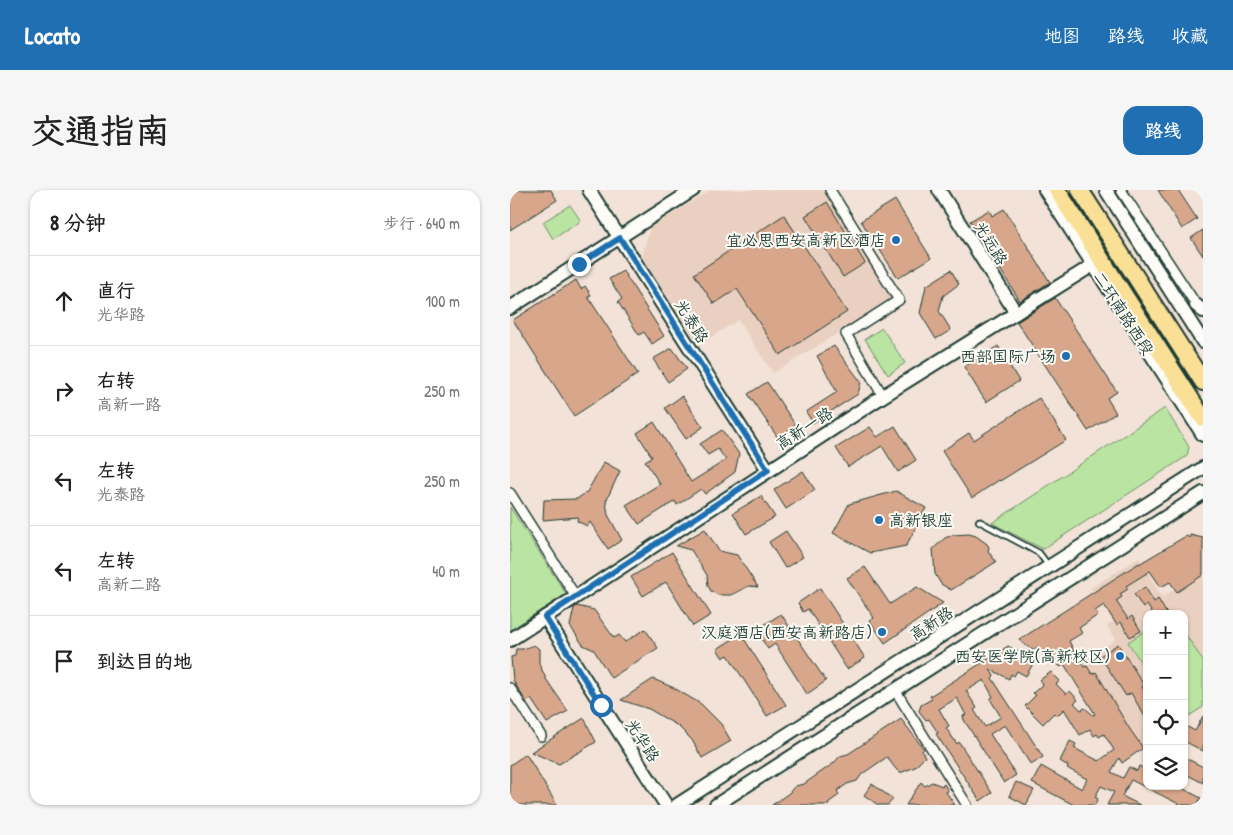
<!DOCTYPE html>
<html lang="zh">
<meta charset="utf-8">
<style>
body{margin:0;font-family:"Patrick Hand","LXGW WenKai TC",sans-serif;background:#f6f6f6;color:#222}
.controls{position:absolute;right:15px;bottom:15px;display:grid;overflow:hidden;border-radius:10px;box-shadow:0 1px 4px #0004}
.controls button{width:45px;height:45px;display:grid;place-items:center;padding:0;border:0;border-bottom:1px solid #e0e0e0;background:#fff;color:#222;font:25px sans-serif}
.stop{position:absolute;width:15px;height:15px;margin:-11px;border:4px solid #1f6fb2;border-radius:50%;background:#fff}
.stop.end{background:#1f6fb2;border-color:#fff;box-shadow:0 1px 5px #0008}
.list{margin:0;padding:0;list-style:none}
h2{display:flex;justify-content:space-between;align-items:center;height:65px;margin:0;padding:0 20px;font-size:21px}
h2 small{font-size:16px;font-weight:400;color:#767676}
.list li{display:grid;grid-template-columns:32px 1fr auto;gap:15px;align-items:center;box-sizing:border-box;height:90px;padding:0 20px;border-top:1px solid #e0e0e0}
.list b{display:block;font-size:19px;white-space:nowrap}
.list p{margin:0;font-size:16px;white-space:nowrap;color:#767676}
.list em{font-size:16px;font-style:normal;color:#767676}
.icon{flex:none;width:28px;height:28px;fill:none;stroke:currentColor;stroke-width:2;stroke-linecap:round;stroke-linejoin:round}
.map{position:relative;flex:none;width:693px;height:615px;overflow:hidden;border-radius:15px}
header{display:flex;align-items:center;gap:30px;box-sizing:border-box;height:70px;padding:0 25px;background:#1f6fb2;color:#fff}
header strong{font-size:24px}
nav{display:flex;gap:28px;margin-inline-start:auto;font-size:18px}
.intro{display:flex;align-items:center;justify-content:space-between;box-sizing:border-box;height:120px;padding:0 30px}
h1{margin:0;font-size:35px}
.button{padding:12px 22px;border-radius:15px;background:#1f6fb2;color:#fff;font-size:18px;font-weight:700}
main{display:flex;gap:30px;padding:0 30px}
aside{flex:1;background:#fff;border-radius:15px;box-shadow:0 1px 4px #0004}
.map>svg:first-child{display:block}
.built{fill:#ead0c0}
.green{fill:#bae4a1;stroke:#6c906a}
.building{fill:#d8a68b;stroke:#1f3d34;fill-rule:evenodd}
.lines{fill:none;stroke-linecap:round;stroke-linejoin:round}
.lane-casing{stroke:#1f3d34;stroke-width:8}
.street-casing{stroke:#1f3d34;stroke-width:12}
.secondary-casing{stroke:#1f3d34;stroke-width:16}
.highway-casing{stroke:#1f3d34;stroke-width:20}
.lane{stroke:#fdfcf7;stroke-width:4.5}
.street{stroke:#fdfcf7;stroke-width:9}
.secondary{stroke:#fdfcf7;stroke-width:12}
.highway{stroke:#fadf96;stroke-width:16}
.route{stroke:#1f6fb2;stroke-width:6}
.poi-dot{fill:#1f6fb2;stroke:#fdfcf7;stroke-width:2}
.labels{text-anchor:middle;stroke-width:4;stroke-linejoin:round;paint-order:stroke}
.poi-label{font-size:16px;fill:#1f3d34;stroke:#fdfcf7;text-anchor:end}
.street-label{font-size:16px;fill:#1f3d34;stroke:#fdfcf7}
</style>
<header>
<strong>Locato</strong>
<nav><a>地图</a><a>路线</a><a>收藏</a></nav>
</header>
<div class="intro"><h1>交通指南</h1><a class="button">路线</a></div>
<main>
<aside>
<h2>8 分钟<small>步行 · 640 m</small></h2>
<ul class="list">
<li><svg class="icon" aria-label="ahead" viewBox="0 0 24 24"><path d="M12 20V5M6 11l6-6 6 6"/></svg><div><b>直行</b><p>光华路</p></div><em>100 m</em></li>
<li><svg class="icon" aria-label="right" viewBox="0 0 24 24"><path d="M7 20v-9h11M14 6l5 5-5 5"/></svg><div><b>右转</b><p>高新一路</p></div><em>250 m</em></li>
<li><svg class="icon" aria-label="left" viewBox="0 0 24 24"><path d="M17 20v-9H6M10 6l-5 5 5 5"/></svg><div><b>左转</b><p>光泰路</p></div><em>250 m</em></li>
<li><svg class="icon" aria-label="left" viewBox="0 0 24 24"><path d="M17 20v-9H6M10 6l-5 5 5 5"/></svg><div><b>左转</b><p>高新二路</p></div><em>40 m</em></li>
<li><svg class="icon" aria-label="arrive" viewBox="0 0 24 24"><path d="M6 21V4h12l-3 4 3 4H6"/></svg><div><b>到达目的地</b></div></li>
</ul>
</aside>
<div class="map">
<svg width="693" height="615" viewBox="0 0 693 615">
<rect width="100%" height="100%" fill="#f2e2d7"/>
<filter id="ink" filterUnits="userSpaceOnUse"><feTurbulence type="fractalNoise" baseFrequency=".02" numOctaves="2"/><feDisplacementMap in="SourceGraphic" scale="10" xChannelSelector="R" yChannelSelector="G"/><feConvolveMatrix kernelMatrix="1 2 1 2 8 2 1 2 1" color-interpolation-filters="sRGB"/></filter>
<g filter="url(#ink)">
<g class="built">
<path d="M201,0H313L384,109L263,183L228,130L189,155L132,68L140,38Z"/>
<path d="M629,368L652,407L693,382V518L674,530V424H637V554L616,568L560,482L606,449L597,436L603,431L581,398Z"/>
</g>
<g class="green">
<path d="M60,15L71,31L43,49L33,32Z"/>
<path d="M372,138L395,173L378,185L355,149Z"/>
<path d="M655,218L679,257L677,266L533,359L482,333Z"/>
<path d="M0,317L56,404L0,440Z"/>
<path d="M637,440V482L618,452Z"/>
<path d="M674,442L693,471V517L674,529Z"/>
</g>
<g class="building">
<path d="M0,0H41L47,10L0,40Z"/>
<path d="M648,0H668L687,29L672,39Z"/>
<path d="M385,10L421,68L388,88L351,31Z"/>
<path d="M317,12L355,73L333,87L295,26Z"/>
<path d="M494,19L540,92L510,111L460,31L479,20L482,26Z"/>
<path d="M274,25L337,122L270,165L227,99L204,114L184,84Z"/>
<path d="M693,40V66L681,48Z"/>
<path d="M441,80L449,94L433,106L429,121L441,140L426,149L410,123L416,96Z"/>
<path d="M113,81L154,146L142,154L134,142L129,145L108,112L112,109L99,89Z"/>
<path d="M66,90L71,99L75,96L81,105L78,107L128,184L64,226L3,130Z"/>
<path d="M545,108L607,202L597,208L606,223L578,241L507,132Z"/>
<path d="M324,156L351,192L348,204L303,233L296,222L327,202L307,166Z"/>
<path d="M488,156L509,191L476,212L454,177Z"/>
<path d="M162,158L177,179L158,192L143,169Z"/>
<path d="M257,192L286,236L268,248L238,204Z"/>
<path d="M172,206L193,237L176,249L155,218Z"/>
<path d="M529,208L556,250L490,291L489,290L462,308L432,261L459,243L464,250Z"/>
<path d="M144,232L181,292L216,270L208,259L198,265L190,254L212,240L229,264L225,282L195,304L191,299L167,315L165,311L129,334L116,315L150,294L135,271L142,267L127,243Z"/>
<path d="M385,236L406,270L388,282L372,256L338,277L326,258L360,237L367,247Z"/>
<path d="M94,272L110,281L96,311L98,325L112,350L98,359L80,332L77,336L67,331L68,327L33,330L34,310L67,309L77,302Z"/>
<path d="M293,281L305,300L276,319L264,300Z"/>
<path d="M386,301L416,318L396,356L360,363L323,343L339,314Z"/>
<path d="M251,306L265,327L236,344L223,323Z"/>
<path d="M195,339L209,361L227,365L248,397L239,396L221,405H208L201,401L198,396L197,385L181,360L166,356Z"/>
<path d="M276,341L293,367L275,378L259,352Z"/>
<path d="M459,344L466,346L477,354L479,357L478,361L486,372L441,400L431,394L425,384L423,359L435,348L443,345Z"/>
<path d="M680,345L693,348V385L667,402L660,392L651,397L640,381L616,396L618,399L610,404L612,407L606,411L618,429L622,426L631,441L620,447L611,432L607,435L594,415L585,421L588,425L569,438L572,443L559,451L564,461L561,463L568,474L571,472L574,477L577,476L582,484L586,482L619,538L633,558L612,573L609,568L601,582L613,588L619,577L627,581L629,576L637,580V596H668L691,608L687,615H671L621,590L612,606L630,615H597L604,602L591,596L585,607L588,609L585,615H564L522,593L531,576L572,599L577,589L557,578L558,576L550,571L560,551L566,554L564,558L589,571L604,560L594,544L589,547L587,544L584,546L580,539L570,545L554,519L547,526L544,523L533,534L515,516L526,505L523,503L533,494L530,490L541,482L550,491L546,494L556,504L560,501L568,510L564,513L571,520L575,518L583,525L585,524L554,474L551,477L533,465L528,457L522,460L509,450L629,373V374L676,346L680,348Z"/>
<path d="M162,362L201,425L183,436L156,392L133,406L121,387Z"/>
<path d="M355,377L380,414L407,397L433,413L375,453L360,431L364,428L337,388Z"/>
<path d="M635,397L644,412L648,409L657,424H643L637,415L633,418L624,404Z"/>
<path d="M310,398L355,468L337,479L298,419L293,422L288,413Z"/>
<path d="M67,416L84,420L104,448L109,445L115,452L135,439L148,458L101,488L84,460L73,455L60,436L64,418Z"/>
<path d="M271,424L316,491L297,504L265,454L258,459L246,440Z"/>
<path d="M231,444L276,515L257,526L218,465L213,468L207,459Z"/>
<path d="M608,454L634,495L632,497L637,505V530L621,503L616,506L590,466Z"/>
<path d="M24,455L29,459V473L36,489L58,521L37,533L21,509L16,512L3,490L1,467L5,466L6,459H13Z"/>
<path d="M498,456L520,468L519,470L524,472L516,486L507,481L504,486L501,484L499,489L480,479L484,486L482,488L533,567L521,575L495,535L480,544L506,585L494,593L454,530L453,526L456,525L447,508L429,519L439,536L436,538L447,554L449,552L482,603L470,611L426,544L428,543L419,529L416,530L409,521L411,515L422,509L420,506ZM474,490L483,507L480,509L491,527L475,537L464,520L467,518L456,501Z"/>
<path d="M143,489L164,498L191,514L211,534L221,551L192,568L182,550L168,536L139,519L111,510Z"/>
<path d="M693,526V561L674,551V535L685,541Z"/>
<path d="M74,528L86,552L49,574L21,562Z"/>
<path d="M391,529L414,559L412,561L415,567L405,577L390,583L385,578L377,567L352,584L347,591L337,594L327,601L329,605L318,613L319,615H262L279,603L285,596L294,594L324,573L330,566L338,564Z"/>
<path d="M16,564L47,615H6L0,606V575Z"/>
<path d="M674,567L693,577V593L674,583Z"/>
<path d="M411,592L415,596L422,592L432,596L434,594L438,601L436,602L445,615H396Z"/>
<path d="M506,592L524,600L516,615L499,606Z"/>
<path d="M362,594L383,609L378,615H368L354,605Z"/>
</g>
<g class="lines">
<defs>
<path id="lane" d="M469,331L529,363L538,375"/>
<g id="street">
<path d="M320,0L389,110L336,144L373,206"/>
<path d="M611,0L689,119"/>
<path d="M0,303L66,407"/>
<path d="M0,498L31,546"/>
<path d="M385,500L457,615"/>
</g>
<g id="secondary">
<path d="M79,0L258,280"/>
<path d="M429,0L506,123"/>
<path d="M535,0L693,245"/>
<path d="M596,0L693,152"/>
<path d="M686,115L693,121"/>
<path d="M0,118L183,0"/>
<path d="M35,427L156,615"/>
<path d="M0,450L373,206L583,75"/>
<path d="M167,615L693,278"/>
<path d="M206,615L693,303"/>
</g>
<g id="highway">
<path d="M547,0L693,228"/>
<path d="M570,0L693,192"/>
</g>
</defs>
<use href="#lane" class="lane-casing"/>
<use href="#street" class="street-casing"/>
<use href="#secondary" class="secondary-casing"/>
<use href="#highway" class="highway-casing"/>
<use href="#lane" class="lane"/>
<use href="#street" class="street"/>
<use href="#secondary" class="secondary"/>
<use href="#highway" class="highway"/>
</g>
</g>
<g class="lines" filter="url(#ink)">
<path class="route" d="M69,74L110,48L258,280L35,427L91,515"/>
</g>
<g class="poi-dot">
<circle cx="386" cy="50" r="5"/>
<circle cx="556" cy="166" r="5"/>
<circle cx="369" cy="330" r="5"/>
<circle cx="372" cy="442" r="5"/>
<circle cx="610" cy="466" r="5"/>
</g>
<g class="labels">
<g class="poi-label">
<text x="376" y="56">宜必思西安高新区酒店</text>
<text x="546" y="172">西部国际广场</text>
<text x="379" y="336" text-anchor="start">高新银座</text>
<text x="362" y="448">汉庭酒店(西安高新路店)</text>
<text x="600" y="472">西安医学院(高新校区)</text>
</g>
<g class="street-label">
<text transform="translate(481 53) rotate(58)" y="6">光远路</text>
<text transform="translate(614 123) rotate(57)" y="6">二环南路西段</text>
<text transform="translate(182 131) rotate(58)" y="6">光泰路</text>
<text transform="translate(294 238) rotate(-33)" y="6">高新一路</text>
<text transform="translate(421 433) rotate(-33)" y="6">高新路</text>
<text transform="translate(133 550) rotate(57)" y="6">光华路</text>
</g>
</g>
</svg>
<div class="controls">
<button>+</button>
<button>−</button>
<button><svg class="icon" aria-label="locate" viewBox="0 0 24 24"><circle cx="12" cy="12" r="6"/><path d="M12 2v4M12 18v4M2 12h4M18 12h4"/></svg></button>
<button><svg class="icon" aria-label="layers" viewBox="0 0 24 24"><path d="M12 4l9 5-9 5-9-5zM3 14l9 5 9-5"/></svg></button>
</div>
<div class="stop" style="left:91px;top:515px"></div>
<div class="stop end" style="left:69px;top:74px"></div>
</div>
</main>
